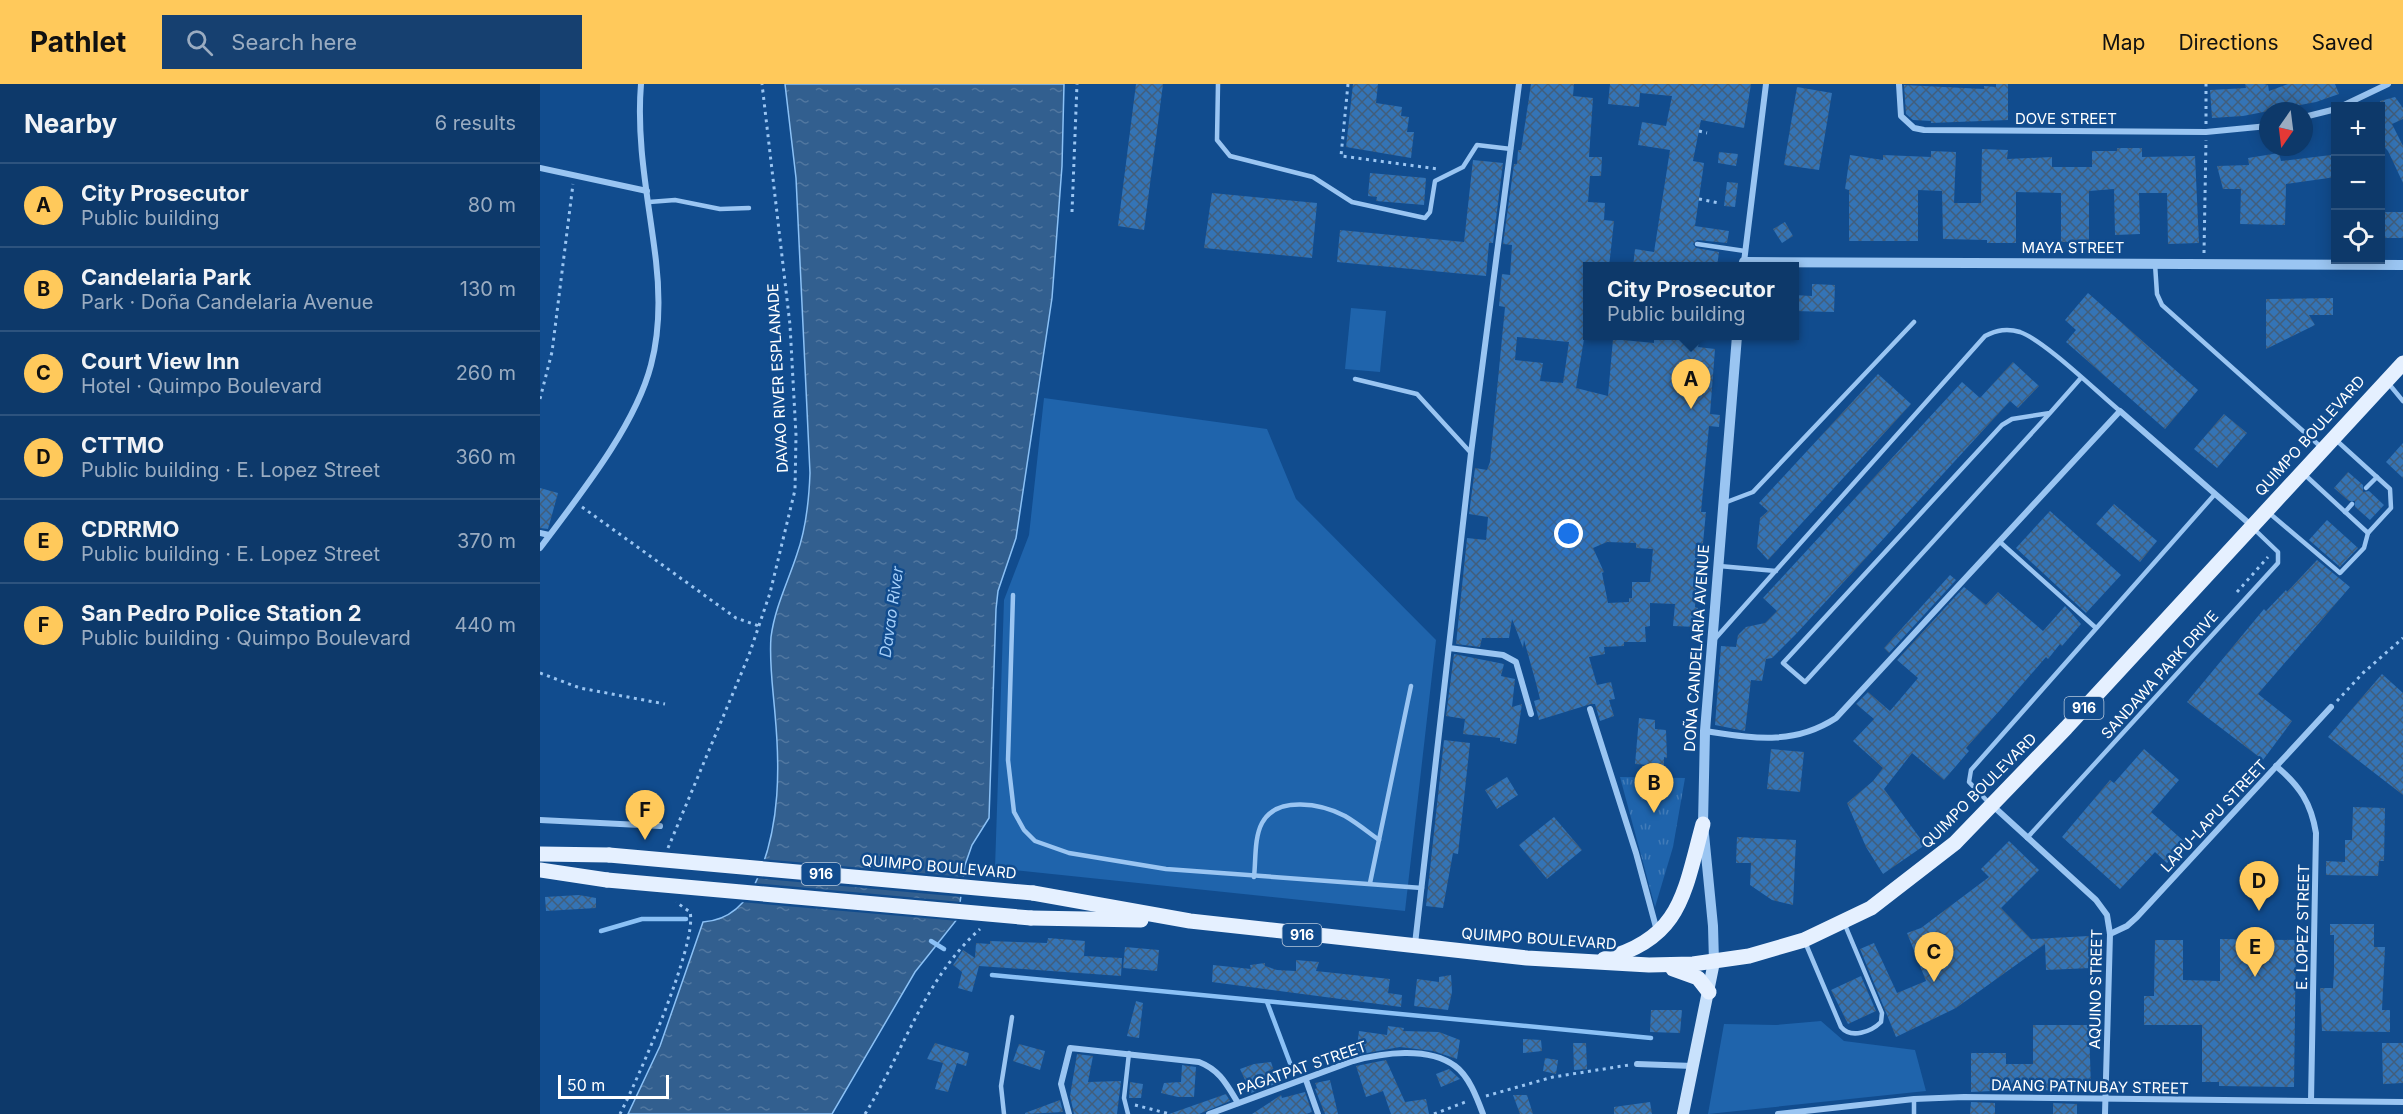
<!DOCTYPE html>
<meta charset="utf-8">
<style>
body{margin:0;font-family:Inter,sans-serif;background:#164070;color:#f1f3f6}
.controls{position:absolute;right:18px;top:18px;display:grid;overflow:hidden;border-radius:0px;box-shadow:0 3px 15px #0003}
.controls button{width:54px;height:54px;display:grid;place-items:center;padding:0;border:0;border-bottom:2px solid #2d537e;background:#0d396a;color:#f1f3f6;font:30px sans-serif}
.compass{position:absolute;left:1719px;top:18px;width:54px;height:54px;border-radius:50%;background:#0d396a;box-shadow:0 3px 15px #0003;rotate:194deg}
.scale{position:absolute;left:18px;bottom:15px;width:111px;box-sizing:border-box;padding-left:6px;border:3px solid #fff;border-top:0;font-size:16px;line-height:21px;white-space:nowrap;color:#fff;-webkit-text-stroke:4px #114c8e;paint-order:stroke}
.you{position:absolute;left:1029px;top:450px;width:21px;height:21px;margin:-15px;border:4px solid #fff;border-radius:50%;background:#1a73e8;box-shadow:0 0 0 9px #1a73e833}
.badge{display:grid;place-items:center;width:39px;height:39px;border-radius:50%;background:#ffc95b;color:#111;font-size:20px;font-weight:700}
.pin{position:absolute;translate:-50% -50px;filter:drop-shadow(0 2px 3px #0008)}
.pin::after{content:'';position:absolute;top:32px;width:21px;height:18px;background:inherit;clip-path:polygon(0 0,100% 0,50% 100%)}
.popup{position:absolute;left:1043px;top:178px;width:216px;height:78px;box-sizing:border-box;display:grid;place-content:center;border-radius:0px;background:#0d396a;filter:drop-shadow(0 2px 4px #0005);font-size:20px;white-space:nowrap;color:#9aacc1}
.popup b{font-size:22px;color:#f1f3f6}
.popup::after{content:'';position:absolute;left:50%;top:100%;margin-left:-12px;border:12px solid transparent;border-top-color:#0d396a}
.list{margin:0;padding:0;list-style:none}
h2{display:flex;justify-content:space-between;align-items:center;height:78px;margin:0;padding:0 24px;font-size:26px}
h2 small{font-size:20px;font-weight:400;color:#9aacc1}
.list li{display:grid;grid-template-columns:39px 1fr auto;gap:18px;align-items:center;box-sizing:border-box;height:84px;padding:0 24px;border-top:2px solid #2d537e}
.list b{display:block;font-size:22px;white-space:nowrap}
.list p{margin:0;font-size:20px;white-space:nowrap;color:#9aacc1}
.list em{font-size:20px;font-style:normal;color:#9aacc1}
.icon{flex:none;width:33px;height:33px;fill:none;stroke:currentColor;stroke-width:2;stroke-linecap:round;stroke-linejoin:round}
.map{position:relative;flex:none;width:1863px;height:1030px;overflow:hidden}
header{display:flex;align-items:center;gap:36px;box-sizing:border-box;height:84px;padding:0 30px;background:#ffc95b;color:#111}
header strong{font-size:28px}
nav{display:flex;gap:33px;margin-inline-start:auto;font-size:21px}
.search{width:420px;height:54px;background:#164070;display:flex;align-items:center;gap:15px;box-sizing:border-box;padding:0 21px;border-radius:0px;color:#9aacc1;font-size:22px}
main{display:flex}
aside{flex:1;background:#0d396a}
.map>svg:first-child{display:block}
.grass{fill:#1f64ac}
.park{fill:url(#park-tufts)}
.water{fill:url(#water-ripples);stroke:#8bc1f6;stroke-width:1.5}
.pier{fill:#114c8e}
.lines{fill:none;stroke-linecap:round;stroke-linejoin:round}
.stream{stroke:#8bc1f6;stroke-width:4.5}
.building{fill:url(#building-cross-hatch);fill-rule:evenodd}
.path{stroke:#9ac5f2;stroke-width:3;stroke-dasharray:3 4.5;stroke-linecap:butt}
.service{stroke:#9ac5f2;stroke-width:4.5}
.minor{stroke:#9ac5f2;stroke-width:6}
.tertiary{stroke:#9ac5f2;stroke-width:10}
.secondary{stroke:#c8e1fc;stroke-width:12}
.primary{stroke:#e5f0ff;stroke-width:15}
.primary-bridge{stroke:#e5f0ff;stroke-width:15}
.labels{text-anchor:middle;stroke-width:5;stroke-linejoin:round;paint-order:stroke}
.shield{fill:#114c8e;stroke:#b8c9dd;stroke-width:1.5}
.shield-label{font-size:14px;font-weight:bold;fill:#fff}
.street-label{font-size:15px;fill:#fff;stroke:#114c8e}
.water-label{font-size:16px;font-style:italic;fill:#a5cff9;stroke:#114c8e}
</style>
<header>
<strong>Pathlet</strong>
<div class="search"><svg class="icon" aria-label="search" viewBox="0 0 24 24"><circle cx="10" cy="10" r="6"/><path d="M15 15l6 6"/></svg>Search here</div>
<nav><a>Map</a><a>Directions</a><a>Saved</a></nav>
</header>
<main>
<aside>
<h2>Nearby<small>6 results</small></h2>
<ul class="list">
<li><span class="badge">A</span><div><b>City Prosecutor</b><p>Public building</p></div><em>80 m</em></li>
<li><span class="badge">B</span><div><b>Candelaria Park</b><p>Park · Doña Candelaria Avenue</p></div><em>130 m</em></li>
<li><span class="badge">C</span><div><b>Court View Inn</b><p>Hotel · Quimpo Boulevard</p></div><em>260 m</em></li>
<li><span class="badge">D</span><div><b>CTTMO</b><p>Public building · E. Lopez Street</p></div><em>360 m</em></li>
<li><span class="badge">E</span><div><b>CDRRMO</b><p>Public building · E. Lopez Street</p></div><em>370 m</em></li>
<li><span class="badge">F</span><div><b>San Pedro Police Station 2</b><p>Public building · Quimpo Boulevard</p></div><em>440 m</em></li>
</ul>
</aside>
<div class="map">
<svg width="1863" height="1030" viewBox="0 0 1863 1030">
<defs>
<pattern id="park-tufts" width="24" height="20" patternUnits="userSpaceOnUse" patternTransform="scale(1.5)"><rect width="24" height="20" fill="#1f64ac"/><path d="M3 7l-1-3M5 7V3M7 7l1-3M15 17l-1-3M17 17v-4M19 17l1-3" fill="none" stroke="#417bb8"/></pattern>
<pattern id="water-ripples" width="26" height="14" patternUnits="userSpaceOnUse" patternTransform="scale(1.5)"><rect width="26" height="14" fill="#325f8f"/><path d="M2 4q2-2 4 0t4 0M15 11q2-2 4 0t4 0" fill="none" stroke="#5177a0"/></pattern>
<pattern id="building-cross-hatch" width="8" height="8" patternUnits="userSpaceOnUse" patternTransform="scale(1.5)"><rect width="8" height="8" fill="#3474b6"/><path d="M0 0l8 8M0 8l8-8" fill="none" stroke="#415e7c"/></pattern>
</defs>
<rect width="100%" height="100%" fill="#114c8e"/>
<g class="grass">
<path d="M811,224L846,227L840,288L805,285Z"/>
<path d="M504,314L727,345L756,415L896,556L865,827L455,784L464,516L489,451Z"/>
<path d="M1281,937L1304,957L1375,966L1386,1007L1168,1030L1184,940L1236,941Z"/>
</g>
<path class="park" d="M1080,693L1145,694L1133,763L1115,823Z"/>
<path class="water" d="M245,0H524L522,82L512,214L476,454L458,507L456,525L449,734L432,761L425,781L418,834L375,888L292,1030H88L120,962L163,838C192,836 209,816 219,791C240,740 240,684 235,630C233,605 229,578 231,553C235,523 248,498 257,470C266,445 269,416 270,389L256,94Z"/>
<g class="pier">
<path d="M222,775L425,793L423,813L215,794Z"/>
<path d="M213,799L422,818L421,835L419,837L200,818Z"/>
</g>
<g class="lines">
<g class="stream">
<path d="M61,847L102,835H146"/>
<path d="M391,857L404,865"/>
<path d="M452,891L1111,954"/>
<path d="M727,918L750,979"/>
</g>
</g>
<g class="building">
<path d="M596,0H623L604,146L578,142Z"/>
<path d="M813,0H838L836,19L862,23L861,32L869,33L867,48H874L871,74L806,63Z"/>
<path d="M991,0H1034L1033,12L1053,14L1049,73H1062L1061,92H1050L1048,118L1065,119L1064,136L1074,137L1069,183H1047V249H1045L1036,304L1068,312L1073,255L1114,259V252H1160L1158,263L1175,265L1170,330L1180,331L1179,343L1169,342L1161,428H1166L1162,469H1159L1155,523L1158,524L1156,543L1133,542L1135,520L1110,519V542L1105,543L1106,558H1084V562L1064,563L1065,570L1049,573L1057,601L1071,598L1075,615L1069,616L1074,632L1060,637L1055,620H1051L999,636L994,617L1000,615L996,599L984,556L983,564L972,535L969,554H942L940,563L916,560L927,454L946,456L948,433L929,430L935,384L947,386L950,378L965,223L959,222L962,190L970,191L972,161L963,160L974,80H977L978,66H981L982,60ZM977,253L1029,258L1023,299L1000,297L1003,279L975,276ZM1067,458L1096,459V464L1113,465L1110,498H1092V514H1089V518L1068,519L1062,489L1064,488L1053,464Z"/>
<path d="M1070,0H1211L1204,44L1161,36L1153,77L1164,79L1155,142L1189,147L1187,159L1157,156L1153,160L1156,164L1179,168L1177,183H1093L1095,165L1114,168L1130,66L1098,61L1102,38L1126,42L1132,12L1100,9L1099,23L1068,20Z"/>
<path d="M1456,0H1468V36L1391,39V37L1373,36L1366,30L1364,1L1444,5V2L1456,3Z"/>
<path d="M1705,0H1724L1728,1L1729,7L1748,0H1795L1799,10L1776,18L1703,32L1672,34L1670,6L1706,4Z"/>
<path d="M1257,3L1292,9L1279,86L1244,81Z"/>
<path d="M1855,13L1863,24V35L1852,40L1863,62V99L1848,67L1840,58V17Z"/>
<path d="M1577,64H1602V73L1655,72L1659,159L1628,160L1627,109H1599L1600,150L1575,151L1574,105L1549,107V158H1521V109L1476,108V159H1447V156L1403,155L1402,107L1378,106V157H1309V106L1305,105L1310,71L1343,76V71L1391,73V67L1416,68L1414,119H1441L1442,65L1468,66L1467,75L1512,73V83H1552V67H1577Z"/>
<path d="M1179,68L1198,70L1196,82L1178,79Z"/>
<path d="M1739,69L1741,77L1791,71L1796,93L1746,100L1745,141L1700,140L1701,105H1683L1677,82L1709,81L1708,74Z"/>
<path d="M933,76L963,79L953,159H949L946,192L797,178L800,146L924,158Z"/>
<path d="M830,89L886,94L884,121L836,117L837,113L828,112Z"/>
<path d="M1187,98L1198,99L1195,123L1184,122Z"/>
<path d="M672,109L777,119L772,174L664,164Z"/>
<rect x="1840" y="128" width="23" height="26"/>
<path d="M1245,138L1253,152L1242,159L1233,145Z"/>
<path d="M1272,200L1295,201L1294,228L1254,227V211L1272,212Z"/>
<path d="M1548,209L1658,306L1625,345L1526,258L1536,246L1525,236Z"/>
<path d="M1793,214V231H1769L1775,241L1726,265V215Z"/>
<path d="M1473,278L1499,302L1478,324L1470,317L1256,550L1232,574L1226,575L1222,597L1211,596L1205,647L1175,641L1181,562L1196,563L1198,551L1206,543L1225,539L1237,527L1223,514L1422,298L1440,314Z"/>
<path d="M1338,290L1371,320L1228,476L1217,464L1220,434L1228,427L1219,419Z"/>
<path d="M1684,330L1707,349L1677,384L1654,365Z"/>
<path d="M1863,359V394L1846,378Z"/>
<path d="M1808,388L1823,401V408L1829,407L1844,421L1830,436L1815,423V417H1809L1794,404Z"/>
<path d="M0,404L18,409L8,445L0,444Z"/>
<path d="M1574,420L1617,457L1600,478L1556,440Z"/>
<path d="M1510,427L1581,491L1546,529L1476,464Z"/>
<path d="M1787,436L1818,464L1800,483L1769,456Z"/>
<path d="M1777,476L1810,503L1718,610L1752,637L1723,676L1647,618L1724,525L1726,527L1746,506L1747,508Z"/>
<path d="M1410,491L1416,496L1349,569L1344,564Z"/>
<path d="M1424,503L1446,521L1458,508L1503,547L1525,522L1541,540L1522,562L1520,560L1508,575L1506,573L1461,625L1426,664L1429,667L1404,696L1372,669L1344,705L1385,761L1343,790L1326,763L1307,719L1333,697L1343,684L1313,657L1334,635L1316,620L1328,608L1350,627L1378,594L1357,576Z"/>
<path d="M914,570L964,580L961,592L975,595L972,623L982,620L976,660L960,657V654L923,650L925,635L906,632Z"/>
<path d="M1842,590L1863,609V711L1788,653Z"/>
<path d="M1099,634L1115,636V645L1126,646L1127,674L1124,673V682L1095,680Z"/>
<path d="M904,656L930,659L918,770L913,769L903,824L886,822Z"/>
<path d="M1231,665L1264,668L1260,708L1227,705Z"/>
<path d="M1604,665L1639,696L1611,728L1646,759L1627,779L1615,768L1580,805L1522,753L1570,696L1574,699Z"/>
<path d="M967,693L978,711L957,725L945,706Z"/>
<path d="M1813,723L1845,724L1844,777H1839L1838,792L1786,791V777L1805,778V756H1812Z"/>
<path d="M1014,733L1042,766L1007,795L979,761Z"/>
<path d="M1197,753L1256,756L1253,821L1232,816L1210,801L1211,779H1196Z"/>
<path d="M1469,757L1499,786L1461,824L1491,855L1549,852L1551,884L1506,886L1505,860L1416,924L1356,953L1320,865L1334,859L1357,909L1386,897L1367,849L1381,844L1449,793L1441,785Z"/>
<path d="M39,811L56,814V824L6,827L5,813Z"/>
<path d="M1790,840H1834V863H1845L1842,926H1850V948L1782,947L1780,904H1793L1794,886V851H1790Z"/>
<path d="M508,854L545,857L544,872L582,874L581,892L439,882L432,908L418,904L422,888L413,881L423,866L435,874L436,859L450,860V857L507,859Z"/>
<path d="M1680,855L1756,856L1754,1003L1679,1002V998H1662V941H1604V912H1614L1615,856H1643V896L1680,897Z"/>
<path d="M585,863L619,866L617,887L583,884Z"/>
<path d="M756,876L779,878L776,887L850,895L848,909L862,911L861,923L672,898L673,881L711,885L710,881L725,879V882L737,886L756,887Z"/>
<path d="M911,891L912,908L908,926L874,922L877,895L899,898V893Z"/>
<path d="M1321,892L1336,927L1308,940L1291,906Z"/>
<path d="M596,917L603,919L599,954L587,952Z"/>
<path d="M1111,926H1142L1140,949L1110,948Z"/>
<path d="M1493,941H1549L1551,1005H1537V1009L1493,1005L1431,1008V969H1466V980H1493Z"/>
<path d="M848,942L864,944L863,947L899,948L920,956L917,975L893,967L860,963L816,971L819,947L847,951Z"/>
<path d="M983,955L1001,956L1002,967L983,969Z"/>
<path d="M395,959L429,969L426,982L417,979L408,1008L395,1005L403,979L387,975Z"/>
<path d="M1033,959H1046L1047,985L1034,986Z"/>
<path d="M1842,959H1863V999L1843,1000Z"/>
<path d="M479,960L505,967L500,986L473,977Z"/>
<path d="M537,970L553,972L548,998L581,997L577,1030H534L530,1012Z"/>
<path d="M1005,974L1018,976L1016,990L1003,987Z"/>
<path d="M846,976L865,1018L886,1015L889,1030H851L843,1007L826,1013L816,982Z"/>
<path d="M731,978L738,999L711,1009L700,985L714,980Z"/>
<path d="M642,981L656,983L654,1013H638L621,1009L624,999L641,998Z"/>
<path d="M909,985L920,995L901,1003L896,990Z"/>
<path d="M790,996L798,1030H785L775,1005L777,1004L775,999Z"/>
<path d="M590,998L603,1000L601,1014H589Z"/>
<path d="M765,1008L772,1028L766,1030H712L741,1011L742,1014Z"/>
<path d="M686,1010L690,1017L659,1030H629Z"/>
<path d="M973,1011H987L993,1030H980Z"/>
<path d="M520,1016L523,1028L485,1030V1029Z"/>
<path d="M1110,1018L1112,1030H1074V1023Z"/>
<path d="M1431,1018L1455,1019V1030H1430Z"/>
<path d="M1513,1019L1537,1020V1030H1513Z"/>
</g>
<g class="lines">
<g class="path">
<path d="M808,0L801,72L898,85"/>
<path d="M1666,40V0"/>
<path d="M1159,47L1167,49"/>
<path d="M1159,115L1179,119"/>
<path d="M532,128L537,0"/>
<path d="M1664,169L1666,56"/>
<path d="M0,315L12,268L33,100"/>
<path d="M42,423L196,534L219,542"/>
<path d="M1697,508L1728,473"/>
<path d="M0,589L40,604L125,620"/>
<path d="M1797,617L1823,589L1863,554"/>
<path d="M128,764L209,571L230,509L255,406L256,351L250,241L222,0"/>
<path d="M946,1012L1013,993L1089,981"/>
<path d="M595,1021L630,1030"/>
<path d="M80,1030C97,997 158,859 150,828L136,818"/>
<path d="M325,1030C364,967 384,895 440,845"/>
<path d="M894,1030L928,1017"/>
</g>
<g class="service">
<path d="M678,0L677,56L690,72L773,93L812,118L885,134L890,128L895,97L923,83L937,61L971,65"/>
<path d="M109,118L135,116L180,125L209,124"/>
<path d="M1157,160L1205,167"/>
<path d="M1615,180L1617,210L1622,221L1781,363"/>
<path d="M815,295L877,310L931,369"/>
<path d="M1849,300L1863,317"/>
<path d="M1510,329L1472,335L1462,341L1243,579L1265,598L1510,329L1540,295"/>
<path d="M1764,390L1828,449L1851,424L1850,405L1796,356"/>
<path d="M1826,404L1837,393"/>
<path d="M1184,419L1213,408L1374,238"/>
<path d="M1728,428L1800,489L1824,464L1828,449"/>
<path d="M1805,428L1812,420"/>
<path d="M1460,458L1556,544"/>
<path d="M1179,482L1236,487"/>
<path d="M473,511L468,676L474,728L484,746L495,757L529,769L626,785L882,804"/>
<path d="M1174,556L1445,252C1457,246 1467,244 1480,248C1505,257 1557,308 1580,327"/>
<path d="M1450,720L1429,698L1431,686L1675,410"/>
<path d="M1487,754L1738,479V468L1714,445"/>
<path d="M714,793C716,776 714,754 722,739C737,711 782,720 805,732C817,739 828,748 839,756"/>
<path d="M830,799L871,602"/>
<path d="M1265,858L1301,943C1311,955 1331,948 1341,938L1342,929L1305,841"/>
<path d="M1374,1015V1030"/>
<path d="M464,1030L461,1002L472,933"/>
<path d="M588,1030L584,1014L589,969"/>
</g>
<g class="minor">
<path d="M1359,0L1361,32L1374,44L1384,46L1666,48L1728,42"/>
<path d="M1802,22L1848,0"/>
<path d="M1764,33L1796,25"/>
<path d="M0,84L107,107"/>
<path d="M1840,103L1841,104"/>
<path d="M1204,178L1226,0"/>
<path d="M0,449L9,451"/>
<path d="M0,464C38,413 95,343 111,281C120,247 120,212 116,177C109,118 96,60 101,0"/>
<path d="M909,564L963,571L976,578L991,630"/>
<path d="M1050,625L1096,769L1117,847"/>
<path d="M1165,647C1213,654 1253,662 1296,634L1580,327L1712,442"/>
<path d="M1736,682C1760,702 1771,719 1776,749L1771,1017"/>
<path d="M1453,722L1556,816L1567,831L1570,850L1565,1030"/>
<path d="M0,736L120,742"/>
<path d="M1570,850L1587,842L1597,833L1791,623"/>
<path d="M875,860L931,369L979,0"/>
<path d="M1097,980L1153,982"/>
<path d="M766,996L778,1030"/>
<path d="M529,1030L521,1000L530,964L659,978C680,986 687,1001 698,1019"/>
<path d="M669,1030L813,977C842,969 888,962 915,982C929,992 937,1014 943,1030"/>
<path d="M1238,1030L1374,1015L1424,1013L1863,1018"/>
</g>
<g class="tertiary">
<path d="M1203,182L1204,178L1863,181"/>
<path d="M1174,878L1173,842L1163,740L1165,647L1197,252"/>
</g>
<path class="secondary" d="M1143,1030L1174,878"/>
<g class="primary">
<path d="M0,770L69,771"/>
<path d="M0,786L67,796"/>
<path d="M493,809L650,837L987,874L1109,881L1153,880L1209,872L1264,856L1331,824L1415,759L1526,644L1863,279"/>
<path d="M491,834L601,836"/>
<path d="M1064,875C1142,855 1144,808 1163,740"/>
<path d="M1133,885L1158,894L1169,908"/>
</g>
<g class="primary-bridge">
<path d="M69,771L493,809"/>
<path d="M67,796L491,834"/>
</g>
</g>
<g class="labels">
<g class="shield">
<rect x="1524.5" y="613" width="39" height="22" rx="4.5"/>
<rect x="261.5" y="779" width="39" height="22" rx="4.5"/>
<rect x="742.5" y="840" width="39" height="22" rx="4.5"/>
</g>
<g class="shield-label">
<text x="1544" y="629">916</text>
<text x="281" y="795">916</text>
<text x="762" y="856">916</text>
</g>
<g class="street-label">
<text x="1526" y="40">DOVE STREET</text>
<text x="1533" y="169">MAYA STREET</text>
<text transform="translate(238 294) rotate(-93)" y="5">DAVAO RIVER ESPLANADE</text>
<text transform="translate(1770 352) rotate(-48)" y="5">QUIMPO BOULEVARD</text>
<text transform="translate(1157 564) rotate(-86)" y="5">DOÑA CANDELARIA AVENUE</text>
<text transform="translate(1620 591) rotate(-48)" y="5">SANDAWA PARK DRIVE</text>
<text transform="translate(1439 707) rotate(-45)" y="5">QUIMPO BOULEVARD</text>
<text transform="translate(1674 732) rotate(-47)" y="5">LAPU-LAPU STREET</text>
<text transform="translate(399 783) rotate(5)" y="5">QUIMPO BOULEVARD</text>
<text transform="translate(1763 843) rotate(-89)" y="5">E. LOPEZ STREET</text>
<text transform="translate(999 855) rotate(4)" y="5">QUIMPO BOULEVARD</text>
<text transform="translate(1556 905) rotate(-89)" y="5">AQUINO STREET</text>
<text transform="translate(762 984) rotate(-19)" y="5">PAGATPAT STREET</text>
<text transform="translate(1550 1003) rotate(1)" y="5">DAANG PATNUBAY STREET</text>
</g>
<g class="water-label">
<text transform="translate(351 528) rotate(-82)" y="6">Davao River</text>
</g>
</g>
</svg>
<div class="controls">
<button>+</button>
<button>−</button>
<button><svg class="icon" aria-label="locate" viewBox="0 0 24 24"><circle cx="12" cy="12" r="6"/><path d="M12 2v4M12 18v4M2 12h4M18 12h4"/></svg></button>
</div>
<svg class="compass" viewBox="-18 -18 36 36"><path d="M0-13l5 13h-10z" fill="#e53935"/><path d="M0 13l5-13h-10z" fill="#9aacc1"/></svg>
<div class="scale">50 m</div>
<div class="you"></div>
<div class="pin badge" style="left:1151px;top:325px">A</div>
<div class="popup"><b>City Prosecutor</b>Public building</div>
<div class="pin badge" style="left:1114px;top:729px">B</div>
<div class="pin badge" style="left:1394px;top:898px">C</div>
<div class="pin badge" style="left:1719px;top:827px">D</div>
<div class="pin badge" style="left:1715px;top:893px">E</div>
<div class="pin badge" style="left:105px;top:756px">F</div>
</div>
</main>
